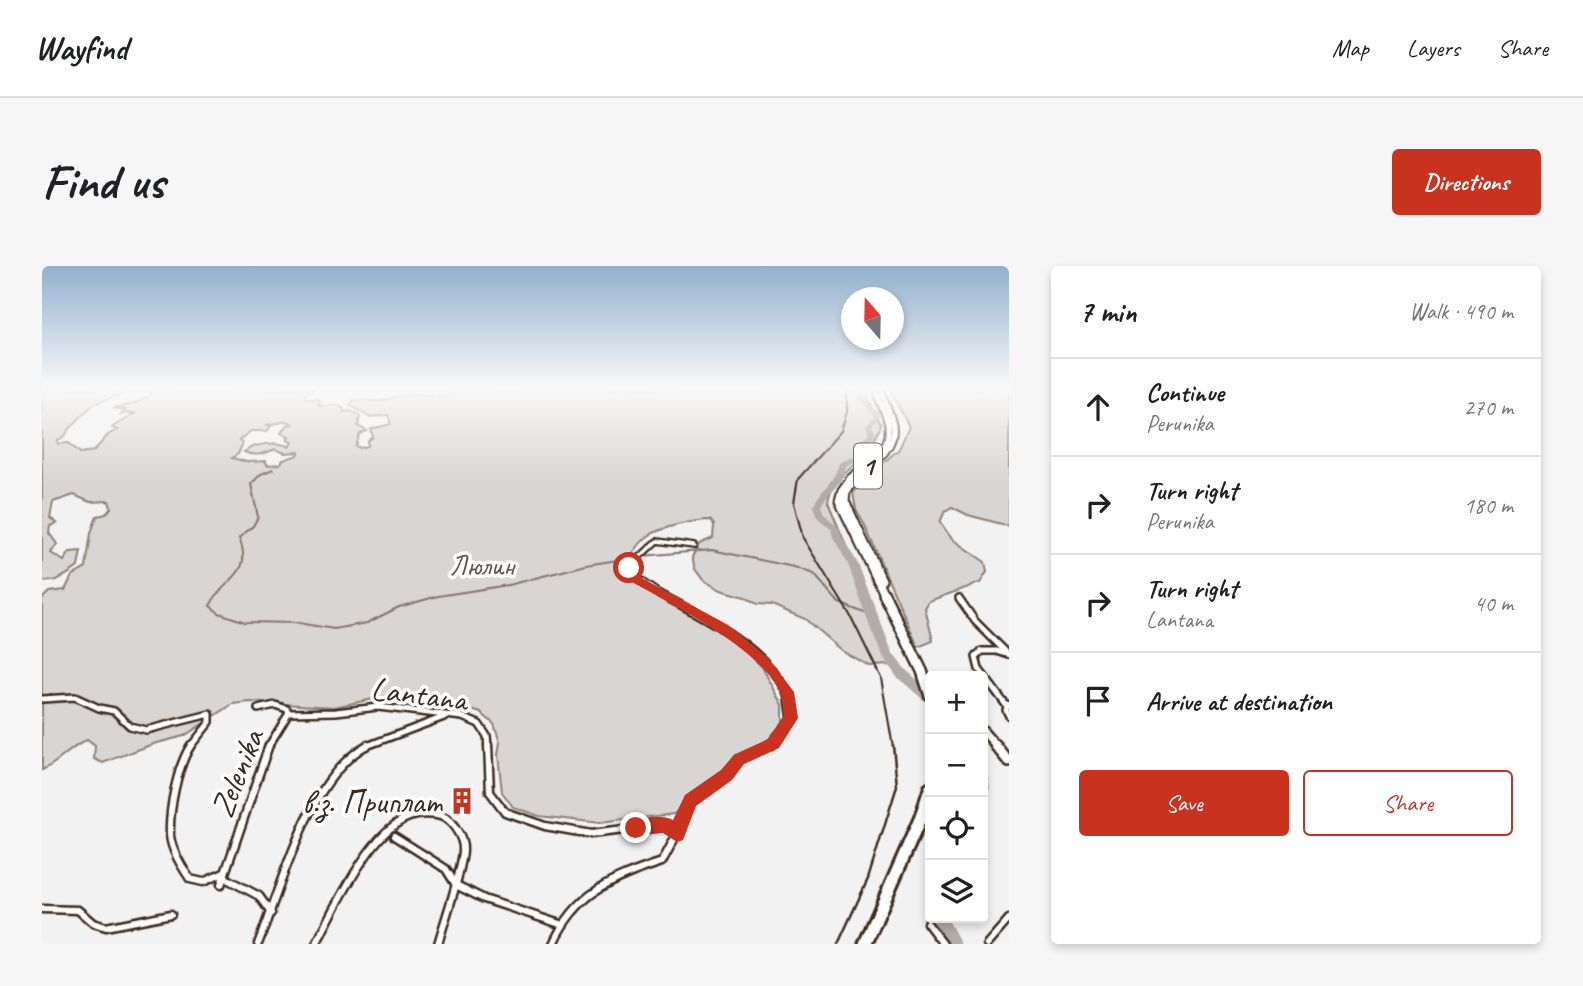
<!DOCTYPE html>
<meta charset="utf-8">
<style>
body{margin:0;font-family:Caveat,sans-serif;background:#f6f6f6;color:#202124}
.controls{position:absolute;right:21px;bottom:21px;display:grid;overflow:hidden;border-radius:7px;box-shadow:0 4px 10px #0003}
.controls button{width:63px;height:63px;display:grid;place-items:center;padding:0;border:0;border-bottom:2px solid #e0e0e0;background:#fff;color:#202124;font:35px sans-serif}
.compass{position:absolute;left:799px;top:21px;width:63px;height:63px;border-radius:50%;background:#fff;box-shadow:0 4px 10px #0003;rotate:340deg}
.stop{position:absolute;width:21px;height:21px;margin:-16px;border:5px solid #c8321e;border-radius:50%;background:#fff}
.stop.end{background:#c8321e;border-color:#fff;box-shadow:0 2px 7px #0008}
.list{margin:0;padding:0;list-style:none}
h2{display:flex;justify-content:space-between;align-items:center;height:91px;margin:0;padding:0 28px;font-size:30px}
h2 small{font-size:23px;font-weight:400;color:#757577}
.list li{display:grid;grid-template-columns:46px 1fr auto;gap:21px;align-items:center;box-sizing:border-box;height:98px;padding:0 28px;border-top:2px solid #e0e0e0}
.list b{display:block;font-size:26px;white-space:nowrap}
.list p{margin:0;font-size:23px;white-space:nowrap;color:#757577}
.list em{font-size:23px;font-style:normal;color:#757577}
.actions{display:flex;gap:14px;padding:21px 28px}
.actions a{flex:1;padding:16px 0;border:2px solid #c8321e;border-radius:7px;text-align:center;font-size:24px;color:#c8321e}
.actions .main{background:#c8321e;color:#fff}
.icon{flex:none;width:38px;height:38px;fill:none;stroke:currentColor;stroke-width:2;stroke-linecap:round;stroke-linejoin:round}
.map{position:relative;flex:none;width:967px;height:678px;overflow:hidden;border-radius:7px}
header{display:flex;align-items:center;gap:42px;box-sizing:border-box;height:98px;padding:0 35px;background:#fff;border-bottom:2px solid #e0e0e0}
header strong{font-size:33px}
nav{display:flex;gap:38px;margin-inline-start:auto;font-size:24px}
.intro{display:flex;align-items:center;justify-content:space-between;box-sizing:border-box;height:168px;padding:0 42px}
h1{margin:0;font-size:49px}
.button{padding:18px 32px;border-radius:7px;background:#c8321e;color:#fff;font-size:24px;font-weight:700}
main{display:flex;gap:42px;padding:0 42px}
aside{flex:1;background:#fff;border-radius:7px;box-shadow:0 4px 10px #0003}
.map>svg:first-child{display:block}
.green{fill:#d8d5d2;stroke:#8a8078;stroke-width:2;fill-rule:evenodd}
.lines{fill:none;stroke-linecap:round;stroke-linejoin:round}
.stream{stroke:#827770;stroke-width:2}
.river{fill:#b2aba7;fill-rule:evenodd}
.minor-far2-casing{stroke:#3b2a1e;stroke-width:8}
.minor-far1-casing{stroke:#3b2a1e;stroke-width:10}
.minor-casing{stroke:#3b2a1e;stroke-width:11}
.tertiary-far1-casing{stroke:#3b2a1e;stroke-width:12}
.tertiary-casing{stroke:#3b2a1e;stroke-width:14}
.trunk-far3-casing{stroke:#3b2a1e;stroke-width:9}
.trunk-far2-casing{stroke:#3b2a1e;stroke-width:11}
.trunk-far1-casing{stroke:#3b2a1e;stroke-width:14}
.trunk-casing{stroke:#3b2a1e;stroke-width:17}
.minor-far2{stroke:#fff;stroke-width:3.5}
.minor-far1{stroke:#fff;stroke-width:5}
.minor{stroke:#fff;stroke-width:6}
.tertiary-far1{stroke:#fff;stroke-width:7}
.tertiary{stroke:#fff;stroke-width:9}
.trunk-far3{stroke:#fff;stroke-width:5}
.trunk-far2{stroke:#fff;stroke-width:7}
.trunk-far1{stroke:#fff;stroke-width:9}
.trunk{stroke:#fff;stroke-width:11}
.rail-far1{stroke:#3b2a1e;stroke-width:2}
.rail{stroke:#3b2a1e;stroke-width:2.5}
.route{fill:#c8321e}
.labels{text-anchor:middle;stroke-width:7;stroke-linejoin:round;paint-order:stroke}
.shield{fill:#fff;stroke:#766a62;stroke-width:2}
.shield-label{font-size:26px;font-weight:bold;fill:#3b2a1e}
.park-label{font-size:28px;fill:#62554b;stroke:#fff}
.near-street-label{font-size:33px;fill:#3b2a1e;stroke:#fff}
.near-poi-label{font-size:33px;fill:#3b2a1e;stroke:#fff;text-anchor:end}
</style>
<header>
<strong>Wayfind</strong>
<nav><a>Map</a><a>Layers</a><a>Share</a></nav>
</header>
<div class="intro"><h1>Find us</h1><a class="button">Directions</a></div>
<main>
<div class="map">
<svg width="967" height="678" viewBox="0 0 967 678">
<rect width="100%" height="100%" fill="#f3f2f2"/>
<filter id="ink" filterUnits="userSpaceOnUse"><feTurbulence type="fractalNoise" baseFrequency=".0143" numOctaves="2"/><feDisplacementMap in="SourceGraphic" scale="14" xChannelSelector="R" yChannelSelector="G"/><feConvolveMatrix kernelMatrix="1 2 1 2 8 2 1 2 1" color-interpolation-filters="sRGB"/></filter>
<g filter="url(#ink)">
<g class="green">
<path d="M0,123H97C82,127 68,132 54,137C49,139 25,165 23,170L16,174V178L27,177L38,187L52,185L66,169L75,164L70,162L72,160L94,147L79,148L84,144L71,142L92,138L108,130L111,123H272L263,129L264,132L278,134L277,140L296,139L301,142L302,146L309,145L318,150L316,160L325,165L318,168L314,180L318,182L326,180V175L331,171L329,163L349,158L346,149L327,151L308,139L312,134L338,135L367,128L407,130L411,123H826V132L839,159C834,173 829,182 819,193C804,208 789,213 786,236L853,399L827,400L800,385L763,353L730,339L715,338L703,331L679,324L661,314L653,303L650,291L657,278L671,272L672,259L668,254C653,254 620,261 608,269C596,276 587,294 583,306L614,330L670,358L693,374L720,401L741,439V457L729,477L698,488L679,512L654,527L632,548L558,557L497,550L471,541L460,526L456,489L458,477L452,458L439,447L382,429L356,428L292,441L208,436L191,438L142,470L111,478L61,497L52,493L53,480L45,474C28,481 17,497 0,504V333L7,326L23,324L30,310L44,302L49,267L55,250L64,248L69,242L67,235L48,236L32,229L11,236L8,252L15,257L8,260L7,267L15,278L9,287L22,295L28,286L39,285L36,301C26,308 13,318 0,315ZM246,155L250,158L245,159L239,167L247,170L245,174L250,176L247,181C238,175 212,177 202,186C213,191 222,188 233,183L243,187L257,186L256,189L241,194L238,198L225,199L224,195L205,196L190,192L196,188L201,177L197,174L209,165H225L229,160L224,159Z"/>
<path d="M851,123H967V260L926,249L910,241L903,245L898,256L910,273L943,296L945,306L938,317L887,335L883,342L891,375L876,381L822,258L814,244L811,227L822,214L857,183L867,161L850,127Z"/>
</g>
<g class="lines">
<g class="stream">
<path d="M231,203L219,208L209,218L216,251L211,260L197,272C213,311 180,312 168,340L177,347L203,356L256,357L292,363L325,357L357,341L396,330L466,319L544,299L595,291"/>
<path d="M600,290L670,284L752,301L772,308L797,337L830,350"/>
</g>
<g class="river">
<path d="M824,123H831L823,132L836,146L838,151L830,160L834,169L825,176L830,183L827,189L804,200C802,218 786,225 779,240L782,248L797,262L800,271L816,298L851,388L864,404L888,425V437L884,436L855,411L842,393L829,364L806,298L791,271L789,263L775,251L771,240C780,222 791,219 797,197L821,186L822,183L817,175L827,168L824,160L832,151L831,148L816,132Z"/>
<path d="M941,509L946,511L948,521L946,526L941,528Z"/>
<path d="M888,650V652H905L919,678H901L888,652Z"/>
</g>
<defs>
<path id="minor-far2" d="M621,330L587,306V301L615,275L652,280"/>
<g id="minor-far1">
<path d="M618,328C660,350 723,381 745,426C748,433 748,444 750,452L726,481"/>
<path d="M917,332L933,355L964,386"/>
<path d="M0,433L33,431L57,442L72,445L88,460L104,464L168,448V456L148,481"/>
<path d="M964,439L937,403L934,391L940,385H955L967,389"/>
<path d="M966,439L964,444L967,450"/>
<path d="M216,443L233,439L245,443L247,447L226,481"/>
<path d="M247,447L294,446L336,441L420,451L437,458L445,470L446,481"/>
<path d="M322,481L402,451"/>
</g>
<g id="minor">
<path d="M149,479C135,501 127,543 128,569C129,584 140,601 148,613L161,616L182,607L185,613L217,630L229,647"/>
<path d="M446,479L448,526L463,546L503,560L549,568L624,559L635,568"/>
<path d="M352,570L404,603L414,619L442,633L518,658"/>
<path d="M179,619L227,479"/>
<path d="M0,643L36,644L51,657L64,661L129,648"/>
<path d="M885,657L901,678"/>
<path d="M216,678C240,618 266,512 325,479"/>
<path d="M274,678C292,645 323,578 354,558C366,549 380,547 394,549C408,550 422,571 421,585C419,609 403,653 396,678"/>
<path d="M511,678C534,627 569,613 620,596L635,568L641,546L649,535L685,509L697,493L729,479"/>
<path d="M945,678L967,653"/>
</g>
<path id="tertiary-far1" d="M941,465L955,481"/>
<path id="tertiary" d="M953,479L967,496"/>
<g id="trunk-far3">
<path d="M837,193C863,167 848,153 839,123"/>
<path d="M807,213C824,196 853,184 845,155C842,144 836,134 834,123"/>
</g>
<g id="trunk-far2">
<path d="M809,212L800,224L797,235L843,330"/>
<path d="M814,212L804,226L803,235L840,314"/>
</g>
<path id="trunk-far1" d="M842,328L880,405L888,430"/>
<path id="trunk" d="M823,678L879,551L888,523"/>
</defs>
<use href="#minor-far2" class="minor-far2-casing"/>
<use href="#minor-far1" class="minor-far1-casing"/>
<use href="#minor" class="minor-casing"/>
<use href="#tertiary-far1" class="tertiary-far1-casing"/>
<use href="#tertiary" class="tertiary-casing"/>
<use href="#trunk-far3" class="trunk-far3-casing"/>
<use href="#trunk-far2" class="trunk-far2-casing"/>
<use href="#trunk-far1" class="trunk-far1-casing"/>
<use href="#trunk" class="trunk-casing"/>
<use href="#minor-far2" class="minor-far2"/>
<use href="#minor-far1" class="minor-far1"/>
<use href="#minor" class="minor"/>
<use href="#tertiary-far1" class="tertiary-far1"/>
<use href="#tertiary" class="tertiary"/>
<use href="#trunk-far3" class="trunk-far3"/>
<use href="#trunk-far2" class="trunk-far2"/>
<use href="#trunk-far1" class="trunk-far1"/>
<use href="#trunk" class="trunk"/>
<path class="rail-far1" d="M805,123V146L799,165L756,213L752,237L761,272L808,349L839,412L851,481"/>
<path class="rail" d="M796,678L826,613L855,520L851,479"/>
</g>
</g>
<linearGradient id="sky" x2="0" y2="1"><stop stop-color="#92b0ce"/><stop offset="0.56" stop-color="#faf9f9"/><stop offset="1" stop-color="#faf9f9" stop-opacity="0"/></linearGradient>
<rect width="967" height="218" fill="url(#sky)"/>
<path class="route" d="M583,299H590L598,311L686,359L726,392L752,426L756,452L737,482L702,498L690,514L654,540L641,574L635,576L621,567L594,570L588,568L585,562L588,556C600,551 620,548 631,554L643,529L679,504L692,489L726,473L742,450C741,444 741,436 739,429C725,386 629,338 590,316L581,306Z"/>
<defs>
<symbol id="building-bare" viewBox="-9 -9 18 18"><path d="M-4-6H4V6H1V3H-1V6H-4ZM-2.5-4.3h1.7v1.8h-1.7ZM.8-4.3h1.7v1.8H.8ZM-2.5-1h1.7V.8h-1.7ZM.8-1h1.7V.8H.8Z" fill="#c8321e" stroke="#fff" stroke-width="2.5" paint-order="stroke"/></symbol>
</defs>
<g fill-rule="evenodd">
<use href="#building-bare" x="401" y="516" width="38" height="38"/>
</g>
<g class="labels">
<rect class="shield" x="812" y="177.5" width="28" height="45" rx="5"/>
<g class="shield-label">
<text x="826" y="209">1</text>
</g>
<g class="park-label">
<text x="440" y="309">Люлин</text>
</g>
<g class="near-street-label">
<text transform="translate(377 427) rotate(7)" y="12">Lantana</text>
<text transform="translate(194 507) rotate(-68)" y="12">Zelenika</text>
</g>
<g class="near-poi-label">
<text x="399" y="547">в.з. Приплат</text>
</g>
</g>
</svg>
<div class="controls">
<button>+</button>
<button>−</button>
<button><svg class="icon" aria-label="locate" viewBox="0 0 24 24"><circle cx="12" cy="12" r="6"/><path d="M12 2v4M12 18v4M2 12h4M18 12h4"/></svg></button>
<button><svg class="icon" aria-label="layers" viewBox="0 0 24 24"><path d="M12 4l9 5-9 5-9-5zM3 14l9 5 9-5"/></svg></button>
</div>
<svg class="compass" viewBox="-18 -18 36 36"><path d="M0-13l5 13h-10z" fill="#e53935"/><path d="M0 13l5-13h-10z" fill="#757577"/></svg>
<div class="stop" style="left:587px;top:302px"></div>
<div class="stop end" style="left:594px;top:562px"></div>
</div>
<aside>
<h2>7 min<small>Walk · 490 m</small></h2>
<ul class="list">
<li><svg class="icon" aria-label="ahead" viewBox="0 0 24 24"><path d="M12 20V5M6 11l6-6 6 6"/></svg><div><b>Continue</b><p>Perunika</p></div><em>270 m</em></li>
<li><svg class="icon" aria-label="right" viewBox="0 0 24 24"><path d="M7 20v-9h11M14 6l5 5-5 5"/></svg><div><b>Turn right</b><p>Perunika</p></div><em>180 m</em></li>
<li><svg class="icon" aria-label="right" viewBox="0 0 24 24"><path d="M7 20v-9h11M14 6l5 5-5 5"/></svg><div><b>Turn right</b><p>Lantana</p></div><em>40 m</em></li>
<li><svg class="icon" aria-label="arrive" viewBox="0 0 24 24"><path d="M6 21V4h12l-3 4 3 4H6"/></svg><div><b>Arrive at destination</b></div></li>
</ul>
<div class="actions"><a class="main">Save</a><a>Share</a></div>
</aside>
</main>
